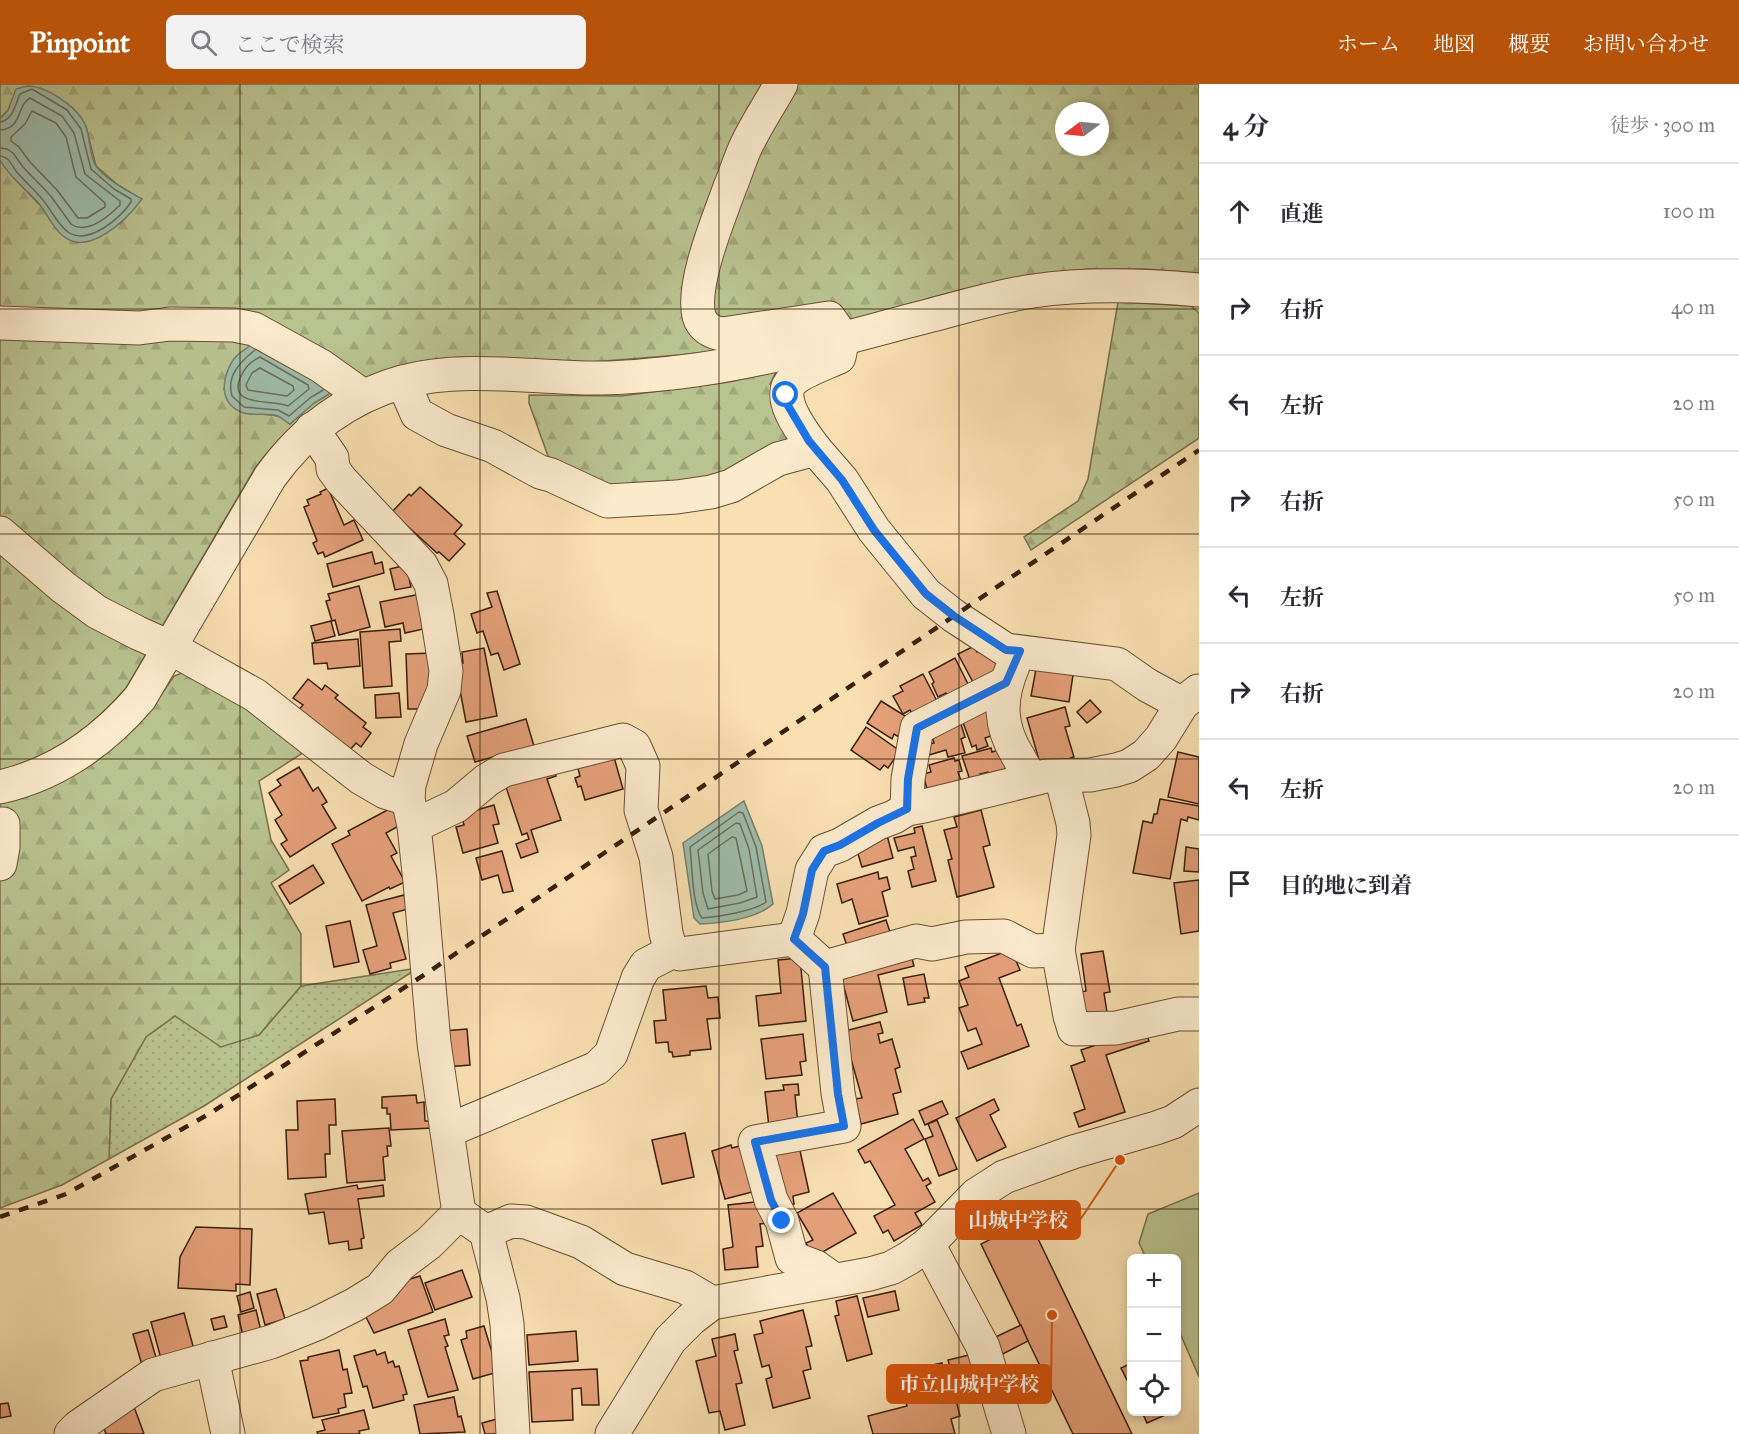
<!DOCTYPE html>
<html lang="ja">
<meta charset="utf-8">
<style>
body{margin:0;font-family:"IM FELL Great Primer","Noto Serif JP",serif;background:#f2f2f3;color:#2b2b33}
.controls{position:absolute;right:18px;bottom:18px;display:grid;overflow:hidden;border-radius:9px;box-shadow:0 3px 9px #0003}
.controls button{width:54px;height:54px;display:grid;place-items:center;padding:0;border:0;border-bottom:2px solid #e1e1e2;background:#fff;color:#2b2b33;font:30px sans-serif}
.compass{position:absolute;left:1055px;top:18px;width:54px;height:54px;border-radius:50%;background:#fff;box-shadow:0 3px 9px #0003;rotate:254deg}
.stop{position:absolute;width:18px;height:18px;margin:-14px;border:4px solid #1a73e8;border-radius:50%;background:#fff}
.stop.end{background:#1a73e8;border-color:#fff;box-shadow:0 2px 6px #0008}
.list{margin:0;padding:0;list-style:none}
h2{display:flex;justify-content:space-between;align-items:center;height:78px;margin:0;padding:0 24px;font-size:26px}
h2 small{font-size:20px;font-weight:400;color:#7c7c81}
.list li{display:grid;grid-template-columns:39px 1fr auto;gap:18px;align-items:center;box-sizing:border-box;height:96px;padding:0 24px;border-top:2px solid #e1e1e2}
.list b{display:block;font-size:22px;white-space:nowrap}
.list em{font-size:20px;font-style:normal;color:#7c7c81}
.icon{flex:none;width:33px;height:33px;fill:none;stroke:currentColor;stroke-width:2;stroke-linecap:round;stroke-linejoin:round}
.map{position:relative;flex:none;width:1199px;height:1350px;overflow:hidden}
header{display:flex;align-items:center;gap:36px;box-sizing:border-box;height:84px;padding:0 30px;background:#b45309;color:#fff}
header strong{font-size:28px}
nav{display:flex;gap:33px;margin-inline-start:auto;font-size:21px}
.search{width:420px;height:54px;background:#f2f2f3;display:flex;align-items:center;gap:15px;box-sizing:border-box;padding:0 21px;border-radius:9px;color:#7c7c81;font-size:22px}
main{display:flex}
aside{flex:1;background:#fff}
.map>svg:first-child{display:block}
.grass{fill:url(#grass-dots);stroke:#7a704b;stroke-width:1.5}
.forest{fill:url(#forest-firs);stroke:#7a704b;stroke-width:1.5;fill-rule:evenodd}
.pitch{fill:#b9c390;stroke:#7a704b;stroke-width:1.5}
.water{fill:#9ebdab;stroke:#777d69;stroke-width:1.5}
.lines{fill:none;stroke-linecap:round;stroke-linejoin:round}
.shore{stroke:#6d6d58;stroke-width:1.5}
.building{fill:#e5a17b;stroke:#3c1d06;stroke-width:1.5}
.minor-casing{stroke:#6b4e31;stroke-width:35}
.minor{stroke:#fbebcd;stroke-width:33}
.rail{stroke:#3c1d06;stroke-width:4.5;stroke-dasharray:10 10;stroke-linecap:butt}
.route{stroke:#1a73e8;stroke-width:8}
.grid{fill:none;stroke:#3c1d06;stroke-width:1.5;stroke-opacity:0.55}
.leader{fill:none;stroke:#d7530b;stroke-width:2}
.callout-dot{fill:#d7530b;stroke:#fbebcd;stroke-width:2}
.callout{fill:#d7530b;stroke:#d7530b;stroke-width:2}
.callout-label{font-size:20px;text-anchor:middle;font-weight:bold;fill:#fff}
</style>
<header>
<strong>Pinpoint</strong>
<div class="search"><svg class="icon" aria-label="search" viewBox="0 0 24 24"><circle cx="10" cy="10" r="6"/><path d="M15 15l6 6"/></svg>ここで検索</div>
<nav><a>ホーム</a><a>地図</a><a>概要</a><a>お問い合わせ</a></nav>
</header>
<main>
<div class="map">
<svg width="1199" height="1350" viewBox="0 0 1199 1350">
<defs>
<pattern id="grass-dots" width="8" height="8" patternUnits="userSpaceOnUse" patternTransform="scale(1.5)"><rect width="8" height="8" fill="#b9c390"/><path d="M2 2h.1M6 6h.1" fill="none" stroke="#a0a77b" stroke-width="1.8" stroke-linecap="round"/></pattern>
<pattern id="forest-firs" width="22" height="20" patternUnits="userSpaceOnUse" patternTransform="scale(1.5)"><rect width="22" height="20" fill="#b9c390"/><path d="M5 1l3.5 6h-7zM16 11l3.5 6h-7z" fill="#a0a77b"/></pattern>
</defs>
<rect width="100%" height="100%" fill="#f9e0b2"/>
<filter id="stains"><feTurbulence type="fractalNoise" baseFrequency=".00333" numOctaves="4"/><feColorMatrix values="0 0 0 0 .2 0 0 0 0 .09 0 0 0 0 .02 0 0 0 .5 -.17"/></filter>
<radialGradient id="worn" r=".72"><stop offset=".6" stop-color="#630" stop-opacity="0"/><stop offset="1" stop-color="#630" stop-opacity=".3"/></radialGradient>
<path class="grass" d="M418,884L204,1022L109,1075L111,1015L146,953L175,932L259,951L301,902Z"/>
<g class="forest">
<path d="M0,0H1199V189L1145,185H1088L1030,191L963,205L757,262L680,271L591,278L462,273C374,278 309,313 255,384L126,604C93,642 51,674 0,686V76L12,92L39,120L120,140L141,115L118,101L96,82L86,43L8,26L0,35ZM1064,27H1100V63H1064ZM224,305L334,307L314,319L290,340C286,337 281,333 277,332C253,326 233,337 224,305Z"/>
<path d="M1118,218L1191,222L1199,229V354L1031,466L1024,453L1078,417L1088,395Z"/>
<path d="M776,288L770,300L802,361L727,395L608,410L559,385L548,372L529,319V311L621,312L729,298Z"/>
<path d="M198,583L312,663L259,697L271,756L289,786L271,799L301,850V902L259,951L221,963L175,932L146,953L111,1015L109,1075L62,1101L0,1124V720L44,706L94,679L135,644L153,623L174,592Z"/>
</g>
<path class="pitch" d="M1199,1109V1293L1177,1242L1176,1174H1146L1139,1159L1148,1130Z"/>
<g class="water">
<path d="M27,2C47,2 82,25 87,46C90,56 90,74 96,82C105,95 128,107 142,115C128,134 88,175 62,151C53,144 48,131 40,121C29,107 9,93 0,76C0,70 0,44 0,35L8,26L16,5Z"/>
<path d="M255,258L334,307L314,319L290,340C286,338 282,334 278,332C266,328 252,333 241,328C218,318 222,294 233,276C238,269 248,264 255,258Z"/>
<path d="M744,717L762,762L773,820C756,835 722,839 700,840L694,834L683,759Z"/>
</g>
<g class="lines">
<g class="shore">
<path d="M32,27L56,39L66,53L76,93L105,119V123L87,134H78L57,106L30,78L19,63L11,57V53L25,40Z"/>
<path d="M0,38C13,36 15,21 20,10L32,5L67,26L81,45L91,85L114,105L131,115V118C121,134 88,162 68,148C57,140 51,125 42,115C34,105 24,97 16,87C11,80 9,73 0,72"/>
<path d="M0,46C23,44 16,22 30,14L62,32L74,49L85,90L120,117V121C109,132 87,151 71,140L50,111L23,83L13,69L7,65L0,64"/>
<path d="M255,266C240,278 226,292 232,312L244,323L278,326L289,332L310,314L323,306"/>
<path d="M260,273L308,301L309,305L288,322C271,315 226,324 241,292C245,283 251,277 260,273Z"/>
<path d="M260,284L293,302L294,306L287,312L248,306L246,301L252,289Z"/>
<path d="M739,728L743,729L756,763L766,818C755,827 717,833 702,834C692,821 692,780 690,763Z"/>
<path d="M736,739L740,740L749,765L757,813L740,819L708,825L703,809L698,766Z"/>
<path d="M732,753L736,754L747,807L738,811L715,815L712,807L708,770Z"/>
</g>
</g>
<g class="building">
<path d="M420,403L462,441L454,450L465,460L449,477L439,468L437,469L392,428L409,410L411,412Z"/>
<path d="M328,404L344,441L354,436L363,456L325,473L323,468L318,470L313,459L317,457L304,423L309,421L307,416L321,410L320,408Z"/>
<path d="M372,468L375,480L382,478L384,489L333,503L327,480Z"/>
<path d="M406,481L411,503L395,506L390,485Z"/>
<path d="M359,502L370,543L339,551L335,536L332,537L326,517L330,516L328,510Z"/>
<path d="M497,507L520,580L504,586L498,569L491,571L483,547L477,549L471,530L492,523L487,509Z"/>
<path d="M421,510L428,544L405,549L403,539L385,543L380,518Z"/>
<path d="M331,537L335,552L315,557L311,542Z"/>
<path d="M400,545L401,557L389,558L392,602L364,604L360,548Z"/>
<path d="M358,555L360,582L328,585L327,579L314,580L312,559Z"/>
<path d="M974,562L977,568L985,564L1002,585L974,600L958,570Z"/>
<path d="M484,564L497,632L466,638L455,580L463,579L462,568Z"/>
<path d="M433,569L430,613L425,625H408L406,570Z"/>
<path d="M955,574L970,604L949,615L946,609L938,613L932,600L934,598L929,588Z"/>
<path d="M1036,585L1073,591L1069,618L1031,612Z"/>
<path d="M923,590L939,621L915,634L910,626L903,630L893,612L903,607L900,602Z"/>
<path d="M308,595L322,606L325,601L338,611L335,614L366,639L363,643L371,649L361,663L356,659L349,667L298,627L303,621L293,614Z"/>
<path d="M399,609L401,633L376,634L375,611Z"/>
<path d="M1090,616L1101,628L1087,639L1077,628Z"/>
<path d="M881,617L910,635L899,653L894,650L892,655L867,639Z"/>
<path d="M989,623L999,649L985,654L988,662L977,666L976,661L972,663L961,633Z"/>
<path d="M1065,623L1070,642L1065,643L1074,673L1041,683L1027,634Z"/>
<path d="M526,635L536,669H508L475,678L467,652Z"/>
<path d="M960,637L965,653L961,655L965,669L948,673L946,666L929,671L925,661L934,659L930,646Z"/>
<path d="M866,643L900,667L888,684L884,681L880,686L851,666Z"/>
<path d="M991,664L992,668L1005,664L1012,686L990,692L988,688L980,690L981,693L970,696L962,672Z"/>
<path d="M612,666L623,705L585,716L581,702L578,703L575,694L580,692L576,677Z"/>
<path d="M1178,668L1199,673V720L1168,713Z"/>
<path d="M954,674L955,677L959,676L962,687L958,688L962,700L928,709L923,690L931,688L929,681Z"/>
<path d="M299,683L313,707L318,703L327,718L322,721L336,744L290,773L281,760L287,756L275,736L282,731L269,709L281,701L277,696Z"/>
<path d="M554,687L556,692L547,695L561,736L531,746L538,768L521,774L516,760L529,755L527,749L522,751L505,700Z"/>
<path d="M1160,715L1199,722V736L1188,733L1187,737L1181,735L1170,795L1133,789L1143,737L1152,739L1154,730H1157Z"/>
<path d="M494,721L499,740L493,741L498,759L463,769L456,743L464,741L462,734L467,729Z"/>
<path d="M393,723L404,739L386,749L397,769L391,772L405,798L390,805L389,803L362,817L332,760L350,751L348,747Z"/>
<path d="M981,726L990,761L983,763L994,803L957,813L948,776L952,775L944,746L957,743L954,733Z"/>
<path d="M922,742L936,797L912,803L908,787L914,785L911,773L916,772L914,763L898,767L894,754L915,749L914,744Z"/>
<path d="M887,751L893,774L862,783L855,760Z"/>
<path d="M1186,763L1199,765V788L1184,787Z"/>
<path d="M502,767L513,807L503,809L498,791L482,796L476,774Z"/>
<path d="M313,781L324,799L290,820L279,802Z"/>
<path d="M878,788L879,795L887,793L890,805L882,808L888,832L859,840L852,815L842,819L837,800Z"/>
<path d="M1199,796V847L1181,850L1174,799Z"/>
<path d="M404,811L408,825L393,829L406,875L390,879L391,884L370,890L363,866L377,862L366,821Z"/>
<path d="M886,836L892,854L849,868L843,850Z"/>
<path d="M350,837L359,878L334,883L326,842Z"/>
<path d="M910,867L914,882L878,891L887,928L853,937L840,888Z"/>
<path d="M1007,867L1013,870L1020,886L999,894L1017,942L1021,940L1029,962L968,985L961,968L982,960L976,944L968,947L959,924L968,921L959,897L969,893L965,883Z"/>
<path d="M1103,867L1110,908L1104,909L1108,935L1086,939L1081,908L1086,907L1081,870Z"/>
<path d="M800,874L806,937L759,942L756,912L781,909L778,876Z"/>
<path d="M924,890L929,914H924L925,918L908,921L903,894Z"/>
<path d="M706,902L708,914L718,913L720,934L707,935L711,965L690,967V971L673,973L672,968H669L668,958L656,959L654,937L666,936L663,906Z"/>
<path d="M880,938L883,949L878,950L880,959L892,955L900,983L895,985L901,1008L893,1010L898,1030L861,1040L855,1015L862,1014L848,964L841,948Z"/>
<path d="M467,945L470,981L447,983L443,947Z"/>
<path d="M1144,945L1149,957L1106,971L1125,1028L1079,1043L1074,1029L1085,1025L1071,982L1085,977L1081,966Z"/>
<path d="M803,950L806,977L800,978L802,991L766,995L761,955Z"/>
<path d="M798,1000L799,1011H795L798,1040L769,1043L765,1008L784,1006L783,1001Z"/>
<path d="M416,1011L417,1019L424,1018L425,1037H431L432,1044L391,1046L390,1030H387V1024H382V1013Z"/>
<path d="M335,1015L336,1041H329L330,1070H325L326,1093L288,1095L286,1046H298L297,1017Z"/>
<path d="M994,1015L999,1026L990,1031L1006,1063L977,1077L956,1034Z"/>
<path d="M942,1017L948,1030L925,1041L919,1027Z"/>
<path d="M913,1035L924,1055L905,1065L923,1097L928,1094L931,1099L926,1102L935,1118L915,1129L922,1141L894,1157L888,1146L883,1149L874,1132L895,1121L870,1077L865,1079L858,1066Z"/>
<path d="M937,1036L957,1085L939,1092L925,1055L933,1052L928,1040Z"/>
<path d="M389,1044L391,1062H387L388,1072L383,1073L385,1096L347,1099L342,1047Z"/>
<path d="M685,1049L694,1093L662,1100L652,1056Z"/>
<path d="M731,1061L732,1064L743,1061L756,1107L725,1115L712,1067Z"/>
<path d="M799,1062L809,1108L793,1112L794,1120L787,1121L771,1068Z"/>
<path d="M357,1101L358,1105L383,1101L384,1112L358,1115L364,1154L361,1155L362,1164L349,1166L348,1157L329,1160L324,1128L309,1130L305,1110Z"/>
<path d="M833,1109L856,1149L814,1173L806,1159L813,1156L797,1129Z"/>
<path d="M765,1117L767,1139L760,1140L763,1162L756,1163L758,1183L725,1186L723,1165L733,1163L728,1121Z"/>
<path d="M1029,1136L1132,1350H1073L1028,1257L981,1160Z"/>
<path d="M196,1143L252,1145L250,1201L236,1200V1207L178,1204L180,1173Z"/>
<path d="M462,1186L472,1213L435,1226L425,1199Z"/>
<path d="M420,1192L433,1228L374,1249L366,1233L407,1196Z"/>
<path d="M276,1205L285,1235L265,1241L257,1210Z"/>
<path d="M895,1207L899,1226L868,1233L863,1214Z"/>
<path d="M250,1208L254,1224L241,1228L237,1212Z"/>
<path d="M857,1212L872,1270L847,1277L835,1232L839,1231L836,1217Z"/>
<path d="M256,1226L262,1251L244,1256L238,1231Z"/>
<path d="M803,1226L812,1262L806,1263L811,1285L803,1287L810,1314L773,1324L766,1295L772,1293L769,1281L762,1283L754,1251L763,1249L760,1237Z"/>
<path d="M184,1229L196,1273L163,1282L151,1238Z"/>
<path d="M224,1232L227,1243L214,1246L211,1235Z"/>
<path d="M445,1235L449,1251L444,1252L448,1262L445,1263L458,1306L428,1313L408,1246Z"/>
<path d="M1021,1241L1028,1257L995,1274L987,1257Z"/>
<path d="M484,1242L498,1288L473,1295L461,1256L467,1254L466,1247Z"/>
<path d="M148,1246L159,1284L144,1288L133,1250Z"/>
<path d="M576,1247L578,1277L529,1281L527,1251Z"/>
<path d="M735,1250L738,1266L734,1267L742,1299L736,1300L745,1341L725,1346L720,1327L709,1329L696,1277L716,1272L712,1255Z"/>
<path d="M339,1266L343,1286L347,1285L352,1309L344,1310L346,1323L338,1325L339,1329L313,1334L300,1277L308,1276V1273Z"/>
<path d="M375,1266L377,1271L385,1268L388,1279L393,1277L395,1283L399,1282L407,1310L403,1311L404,1316L373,1324L367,1302L363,1303L354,1272Z"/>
<path d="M977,1269L976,1296L966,1298L964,1292L953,1294L948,1276Z"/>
<path d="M942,1279L945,1295L916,1301L913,1285Z"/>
<path d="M1132,1279V1306L1121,1284Z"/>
<path d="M597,1285L599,1321H582L581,1304L572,1305L573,1336L532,1338L529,1288Z"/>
<path d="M952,1300L960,1332L951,1335L955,1350H873L868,1332L907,1322L904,1312Z"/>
<path d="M454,1313L458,1333L461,1332L465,1348L420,1350L414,1321Z"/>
<path d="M8,1319L11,1332L0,1334V1320Z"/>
<path d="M133,1320L144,1350H106L103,1342Z"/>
<path d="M364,1326L369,1345L359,1347L360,1350H318L317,1348L325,1346L322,1336Z"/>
<path d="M1142,1328H1172L1147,1339Z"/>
<path d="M497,1335L501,1350H485L482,1339Z"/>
</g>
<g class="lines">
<defs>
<g id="minor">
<path d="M781,0C770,20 757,39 747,60C740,74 736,89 730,103C719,134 691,200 699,232C702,243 712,249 723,250L829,234L843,254L839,273C826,279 803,287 793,296C774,313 804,350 815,365"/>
<path d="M0,239L139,244L170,240L234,241L254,245L321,282L363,312"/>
<path d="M403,298L417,330L446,346L493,362L540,388L551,391L607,417L677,413L711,408L731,402L778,375L815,365L842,396L874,446L926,510L954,532L1006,566L1117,580L1147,601L1182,620"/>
<path d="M312,345L332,374L333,385L341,396L421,481L431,500L437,531L446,587L444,606L421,660L409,701L408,715L414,742L420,798L434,959L459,1129L486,1148L503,1214L507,1240L513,1350"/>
<path d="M0,449L63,503L97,528L138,549L169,563L255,611L361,694L385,708L408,715"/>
<path d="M1013,582C999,615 999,642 1018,672C1023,681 1026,689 1034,694"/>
<path d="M1061,692L1073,739L1074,751L1058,866L1070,932L1074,945L1116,944L1178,930H1199"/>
<path d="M0,703C57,690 103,657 140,614L270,393C303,347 347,314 402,298C460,282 528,293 587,294C618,295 650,291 680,288C765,278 846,253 928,232C963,223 998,212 1033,207C1088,199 1144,201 1199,206"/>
<path d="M907,725L908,695L917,644L1006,599"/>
<path d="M0,740H3V763L0,780"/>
<path d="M414,742L456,722L487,696L504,686L623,656L634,662L643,682L641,726L656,773L666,849L671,868"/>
<path d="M794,855L803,829L812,786L824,767L840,761L878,739L894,733L907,725L924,722L1046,692L1090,691L1116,686L1129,682L1146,671L1161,654L1182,620L1198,607"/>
<path d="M825,883L838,1009L844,1042L755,1058L771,1116L782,1137L792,1174L816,1183L833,1195"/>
<path d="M447,1047L597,984L611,970L638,894L646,881L671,868L680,870L794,855L825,883L916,857L932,860L966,853L1004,852L1033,867L1058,866"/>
<path d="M486,1148L511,1137L526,1138L581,1158L625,1185L685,1203L712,1219"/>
<path d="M928,1160L983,1263L1009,1350"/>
<path d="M212,1274L228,1350"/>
<path d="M71,1350L78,1343L153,1291L271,1258L316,1240L354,1221L380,1205L400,1181L429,1159L459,1129"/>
<path d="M612,1350L670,1256L691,1235L712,1219L870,1190L891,1184L909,1174L928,1160L976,1111L1004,1093L1073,1068L1156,1044L1173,1038L1199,1021"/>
</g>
</defs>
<use href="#minor" class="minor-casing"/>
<use href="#minor" class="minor"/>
<path class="rail" d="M0,1133L66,1110L209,1030L427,889L1199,366"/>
</g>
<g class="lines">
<path class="route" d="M782,1137L771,1116L755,1058L844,1042L838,1010L825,883L794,855L803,830L812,786L824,767L840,761L878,739L907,725L908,695L917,644L1006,599L1020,567L1006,566L954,532L926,510L874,446L842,396L809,357L787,320L786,311"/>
</g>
<path class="grid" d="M240,0V1350M480,0V1350M719,0V1350M959,0V1350M0,225H1199M0,450H1199M0,675H1199M0,900H1199M0,1125H1199"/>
<path class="leader" d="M1120 1076L1080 1136M1052 1231L1051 1300"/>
<g class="callout-dot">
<circle cx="1120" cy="1076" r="6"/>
<circle cx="1052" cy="1231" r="6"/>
</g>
<g class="callout">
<rect x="956" y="1117" width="124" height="38" rx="6"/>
<rect x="887" y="1281" width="164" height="38" rx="6"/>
</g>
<g class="callout-label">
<text x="1018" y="1143">山城中学校</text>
<text x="969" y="1307">市立山城中学校</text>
</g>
<rect width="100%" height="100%" filter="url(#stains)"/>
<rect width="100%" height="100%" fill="url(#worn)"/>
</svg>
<div class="controls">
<button>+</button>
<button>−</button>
<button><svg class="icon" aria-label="locate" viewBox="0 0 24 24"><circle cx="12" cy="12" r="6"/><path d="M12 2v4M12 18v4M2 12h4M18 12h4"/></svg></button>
</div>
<svg class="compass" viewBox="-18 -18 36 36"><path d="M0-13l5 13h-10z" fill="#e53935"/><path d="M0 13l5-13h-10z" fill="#7c7c81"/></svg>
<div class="stop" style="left:786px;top:311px"></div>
<div class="stop end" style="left:782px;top:1137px"></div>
</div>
<aside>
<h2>4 分<small>徒歩 · 300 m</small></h2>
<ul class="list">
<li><svg class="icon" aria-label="ahead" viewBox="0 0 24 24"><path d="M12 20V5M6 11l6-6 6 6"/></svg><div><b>直進</b></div><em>100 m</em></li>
<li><svg class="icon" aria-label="right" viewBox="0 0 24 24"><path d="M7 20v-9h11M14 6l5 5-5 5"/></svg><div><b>右折</b></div><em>40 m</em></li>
<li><svg class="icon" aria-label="left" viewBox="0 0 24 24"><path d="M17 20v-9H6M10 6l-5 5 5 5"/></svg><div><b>左折</b></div><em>20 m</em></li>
<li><svg class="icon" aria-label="right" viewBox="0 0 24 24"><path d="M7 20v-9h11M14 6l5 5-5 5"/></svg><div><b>右折</b></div><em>50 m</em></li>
<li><svg class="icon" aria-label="left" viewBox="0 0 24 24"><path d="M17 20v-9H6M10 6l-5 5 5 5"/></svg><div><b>左折</b></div><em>50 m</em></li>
<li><svg class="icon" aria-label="right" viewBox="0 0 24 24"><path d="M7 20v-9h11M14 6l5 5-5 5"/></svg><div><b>右折</b></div><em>20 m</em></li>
<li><svg class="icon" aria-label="left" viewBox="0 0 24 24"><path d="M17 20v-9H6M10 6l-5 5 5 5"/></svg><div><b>左折</b></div><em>20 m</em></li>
<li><svg class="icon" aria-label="arrive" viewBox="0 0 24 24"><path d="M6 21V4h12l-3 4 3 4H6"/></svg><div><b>目的地に到着</b></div></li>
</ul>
</aside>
</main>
